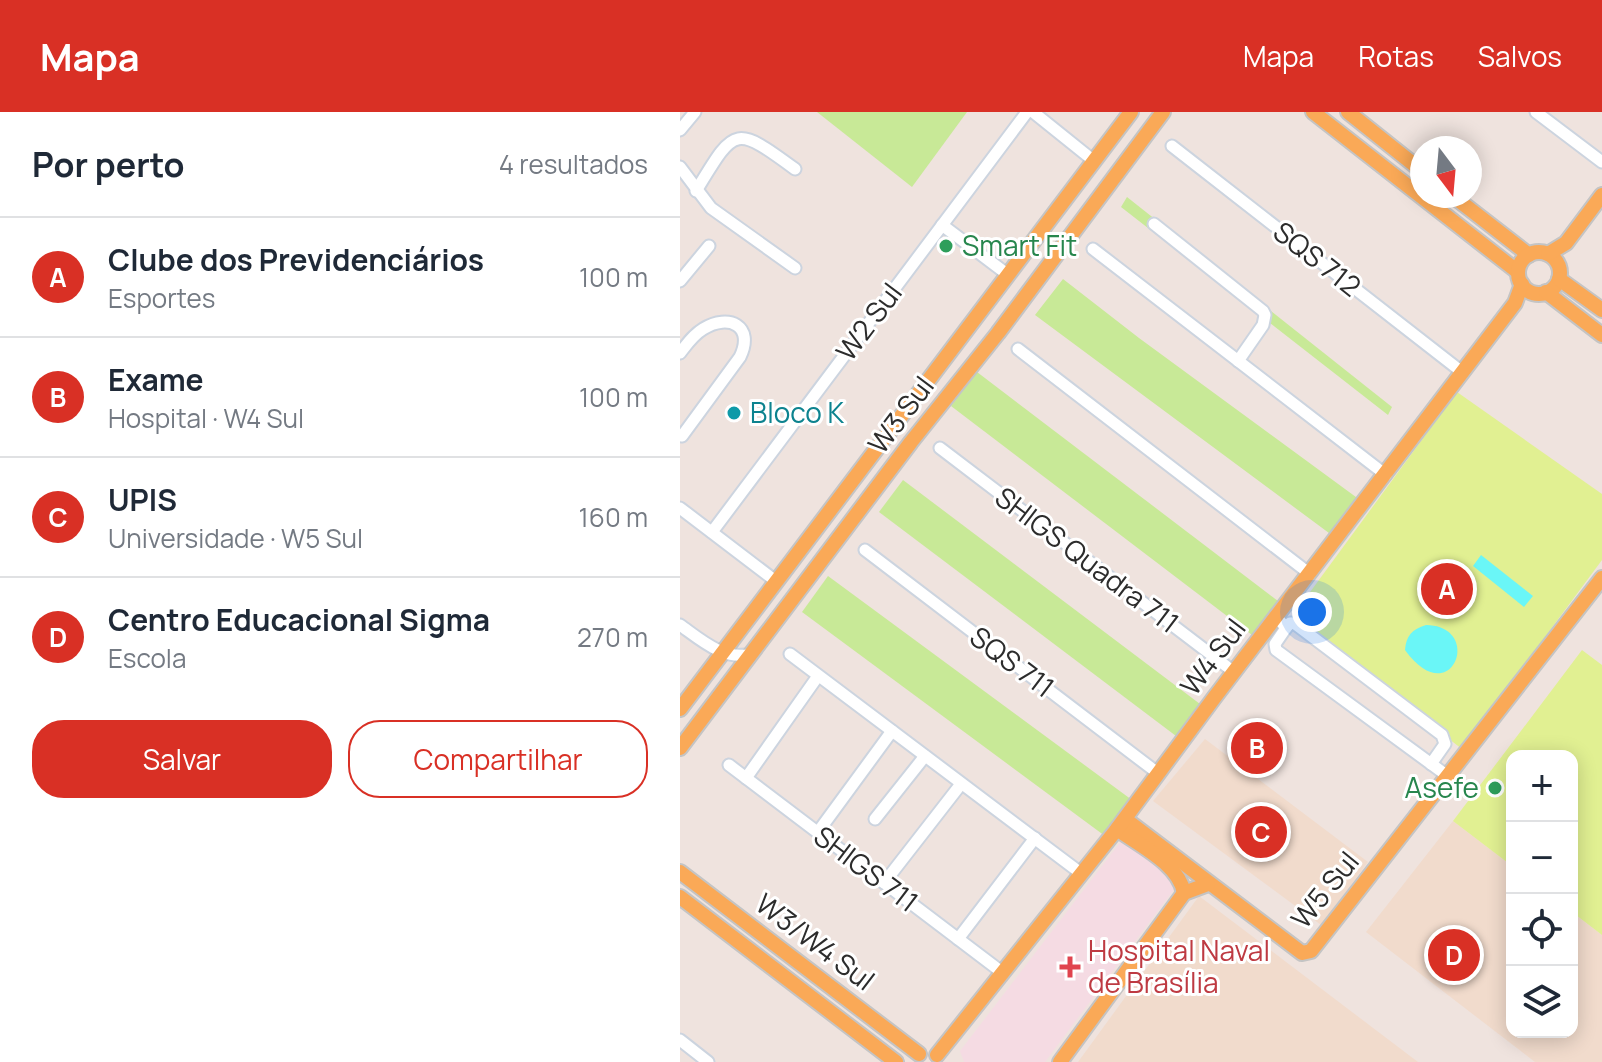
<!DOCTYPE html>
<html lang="pt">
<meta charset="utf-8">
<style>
body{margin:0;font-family:Manrope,sans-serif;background:#f6f6f7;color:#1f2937}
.controls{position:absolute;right:24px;bottom:24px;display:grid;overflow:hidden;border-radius:16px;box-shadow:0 4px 20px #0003}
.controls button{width:72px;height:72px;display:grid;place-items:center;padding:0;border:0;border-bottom:2px solid #e0e1e3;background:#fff;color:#1f2937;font:40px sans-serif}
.compass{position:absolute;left:730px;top:24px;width:72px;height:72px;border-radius:50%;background:#fff;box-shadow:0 4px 20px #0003;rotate:164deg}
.you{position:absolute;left:632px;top:500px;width:28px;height:28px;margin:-20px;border:6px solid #fff;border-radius:50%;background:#1a73e8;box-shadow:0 0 0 12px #1a73e833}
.badge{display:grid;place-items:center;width:52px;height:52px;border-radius:50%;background:#d93025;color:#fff;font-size:26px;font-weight:700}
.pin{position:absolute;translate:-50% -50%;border:4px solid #fff;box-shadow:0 2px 8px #0006}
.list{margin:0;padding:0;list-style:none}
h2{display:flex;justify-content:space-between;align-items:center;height:104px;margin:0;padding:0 32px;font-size:34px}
h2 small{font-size:26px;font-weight:400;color:#747a83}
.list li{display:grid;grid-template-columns:52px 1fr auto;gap:24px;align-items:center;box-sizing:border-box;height:120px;padding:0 32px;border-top:2px solid #e0e1e3}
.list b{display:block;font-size:30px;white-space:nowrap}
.list p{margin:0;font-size:26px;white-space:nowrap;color:#747a83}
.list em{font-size:26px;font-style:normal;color:#747a83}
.actions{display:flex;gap:16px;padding:24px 32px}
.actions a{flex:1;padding:18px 0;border:2px solid #d93025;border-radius:32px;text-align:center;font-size:28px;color:#d93025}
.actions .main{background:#d93025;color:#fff}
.icon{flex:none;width:44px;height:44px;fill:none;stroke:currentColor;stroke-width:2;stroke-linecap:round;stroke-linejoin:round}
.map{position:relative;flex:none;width:922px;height:950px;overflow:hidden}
header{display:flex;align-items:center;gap:48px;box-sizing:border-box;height:112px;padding:0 40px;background:#d93025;color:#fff}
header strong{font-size:38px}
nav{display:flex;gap:44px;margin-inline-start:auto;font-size:28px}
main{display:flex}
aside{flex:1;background:#fff}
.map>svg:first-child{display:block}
.education{fill:#f1dbcc}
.medical{fill:#f5dbe3}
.green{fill:#c8e997}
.pitch{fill:#e1f092}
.water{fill:#6af6f7}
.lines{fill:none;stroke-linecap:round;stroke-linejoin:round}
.minor-casing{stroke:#ccd4df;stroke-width:15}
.major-casing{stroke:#c4c4c4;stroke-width:18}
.minor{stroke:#fff;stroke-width:11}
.major{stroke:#faa957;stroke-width:14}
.leisure-dot{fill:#2e9e5b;stroke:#fff;stroke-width:3}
.culture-dot{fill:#0f9aa8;stroke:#fff;stroke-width:3}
.health-dot{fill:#e0444e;stroke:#fff;stroke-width:3}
.labels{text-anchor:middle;stroke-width:6;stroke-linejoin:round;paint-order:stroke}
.leisure-label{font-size:28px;fill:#27864d;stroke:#fff;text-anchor:start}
.street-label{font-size:28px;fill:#2c2c2c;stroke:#fff}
.culture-label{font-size:28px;fill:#0d838f;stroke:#fff;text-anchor:start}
.health-label{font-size:28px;fill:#be3a42;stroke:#fff;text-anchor:start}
</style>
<header>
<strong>Mapa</strong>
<nav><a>Mapa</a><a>Rotas</a><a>Salvos</a></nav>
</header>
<main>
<aside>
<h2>Por perto<small>4 resultados</small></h2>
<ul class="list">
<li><span class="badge">A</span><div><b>Clube dos Previdenciários</b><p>Esportes</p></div><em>100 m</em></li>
<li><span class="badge">B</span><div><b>Exame</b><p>Hospital · W4 Sul</p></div><em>100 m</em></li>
<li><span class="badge">C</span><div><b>UPIS</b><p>Universidade · W5 Sul</p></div><em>160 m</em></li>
<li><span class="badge">D</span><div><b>Centro Educacional Sigma</b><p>Escola</p></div><em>270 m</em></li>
</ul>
<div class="actions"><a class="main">Salvar</a><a>Compartilhar</a></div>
</aside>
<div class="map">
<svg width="922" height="950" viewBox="0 0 922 950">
<rect width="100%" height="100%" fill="#efe3de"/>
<g class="education">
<path d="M525,627L688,750L641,813L473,689Z"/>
<path d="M773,709L832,754V920H892V800L922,823V950H855L686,820Z"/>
<path d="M519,784L738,950H398Z"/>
</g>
<path class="medical" d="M442,728L498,772L365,950H284L280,939Z"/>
<g class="green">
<path d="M137,0H287L232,75Z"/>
<path d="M447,85L712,295L708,303L441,95Z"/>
<path d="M383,167L459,226L680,388L653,424L355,203Z"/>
<path d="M297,260L598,489L572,523L271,294Z"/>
<path d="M223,368L524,595L500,627L199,400Z"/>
<path d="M148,464L452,688L425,724L122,500Z"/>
</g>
<g class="pitch">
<path d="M777,280L922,382V448L782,637L611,506Z"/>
<path d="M902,538L922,553V823L892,800V644H832V754L773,709Z"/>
</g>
<g class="water">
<path d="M801,443L853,484L844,495L793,454Z"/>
<path d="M746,513C805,514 771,602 725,538C726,524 732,517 746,513Z"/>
</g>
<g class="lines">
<defs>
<g id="minor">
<path d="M353,0L414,49"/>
<path d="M856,0L922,50"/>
<path d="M0,18L15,0"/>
<path d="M492,34L782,260"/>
<path d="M0,55L31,96L115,156"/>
<path d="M16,79C55,15 54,12 115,57"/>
<path d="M474,112L583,199L585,203L583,213L558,249"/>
<path d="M262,113L327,162"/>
<path d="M413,137L706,363"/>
<path d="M0,169L29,134"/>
<path d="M338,237L630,462"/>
<path d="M0,241C7,232 13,223 23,217C49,201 75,214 60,245L2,324"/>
<path d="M260,336L554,560"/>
<path d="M0,396L97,470"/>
<path d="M32,420L347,0"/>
<path d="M185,438L479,662"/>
<path d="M596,504L606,516L595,532L596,538L769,665"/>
<path d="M0,513C21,528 44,549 71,542"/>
<path d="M606,516L610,511H614L762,623L765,632L751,652"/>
<path d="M110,542L402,762"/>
<path d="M49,653L323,861"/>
<path d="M66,666L138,564"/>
<path d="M195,707L245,644"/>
<path d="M138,720L212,619"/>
<path d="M204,771L281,672"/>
<path d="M278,827L355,726"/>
<path d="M0,928L28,950"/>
</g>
<g id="major">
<path d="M633,0L838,160"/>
<path d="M668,0L742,59"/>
<path d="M773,84L849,143"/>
<circle cx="859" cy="161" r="21"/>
<path d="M868,142L886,131L922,83"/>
<path d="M879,167L922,198"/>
<path d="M866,180L922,223"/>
<path d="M0,597L451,0"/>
<path d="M0,636L231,330L318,221L483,0"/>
<path d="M445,707L622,841L631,839L922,466"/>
<path d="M437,717C459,733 499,752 504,781"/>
<path d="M0,760L239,942"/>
<path d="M0,785L216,950"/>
<path d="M257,943L437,717L534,586L835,191L842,172"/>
<path d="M380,950L504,781L528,772"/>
</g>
</defs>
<use href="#minor" class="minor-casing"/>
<use href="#major" class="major-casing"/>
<use href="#minor" class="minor"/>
<use href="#major" class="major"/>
</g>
<g class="leisure-dot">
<circle cx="266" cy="134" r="8"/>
<circle cx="815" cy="676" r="8"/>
</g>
<circle class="culture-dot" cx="54" cy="301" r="8"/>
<path class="health-dot" d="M386 843h8v8h8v8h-8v8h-8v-8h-8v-8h8z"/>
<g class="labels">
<g class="leisure-label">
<text x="282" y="144">Smart Fit</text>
<text x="799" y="686" text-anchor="end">Asefe</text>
</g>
<g class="street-label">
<text transform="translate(637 147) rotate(38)" y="10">SQS 712</text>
<text transform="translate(189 210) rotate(-53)" y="10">W2 Sul</text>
<text transform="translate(221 303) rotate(-53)" y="10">W3 Sul</text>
<text transform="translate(407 448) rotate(37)" y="10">SHIGS Quadra 711</text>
<text transform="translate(533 545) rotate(-53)" y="10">W4 Sul</text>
<text transform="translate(332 550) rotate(37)" y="10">SQS 711</text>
<text transform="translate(186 757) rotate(37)" y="10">SHIGS 711</text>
<text transform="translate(645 778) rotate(-51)" y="10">W5 Sul</text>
<text transform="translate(135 830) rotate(37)" y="10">W3/W4 Sul</text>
</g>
<g class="culture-label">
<text x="70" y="311">Bloco K</text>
</g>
<g class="health-label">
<text x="408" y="849">Hospital Naval<tspan x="408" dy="32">de Brasília</tspan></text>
</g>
</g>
</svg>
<div class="controls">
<button>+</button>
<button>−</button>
<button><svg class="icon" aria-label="locate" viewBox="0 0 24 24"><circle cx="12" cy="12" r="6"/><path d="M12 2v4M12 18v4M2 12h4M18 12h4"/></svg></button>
<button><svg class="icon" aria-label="layers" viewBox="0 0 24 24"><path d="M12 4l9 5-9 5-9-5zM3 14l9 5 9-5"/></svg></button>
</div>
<svg class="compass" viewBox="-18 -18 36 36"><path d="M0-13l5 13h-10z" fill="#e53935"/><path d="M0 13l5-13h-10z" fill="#747a83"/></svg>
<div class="you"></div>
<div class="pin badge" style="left:767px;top:477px">A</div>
<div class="pin badge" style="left:577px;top:636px">B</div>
<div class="pin badge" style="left:581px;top:720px">C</div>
<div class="pin badge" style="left:774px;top:843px">D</div>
</div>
</main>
